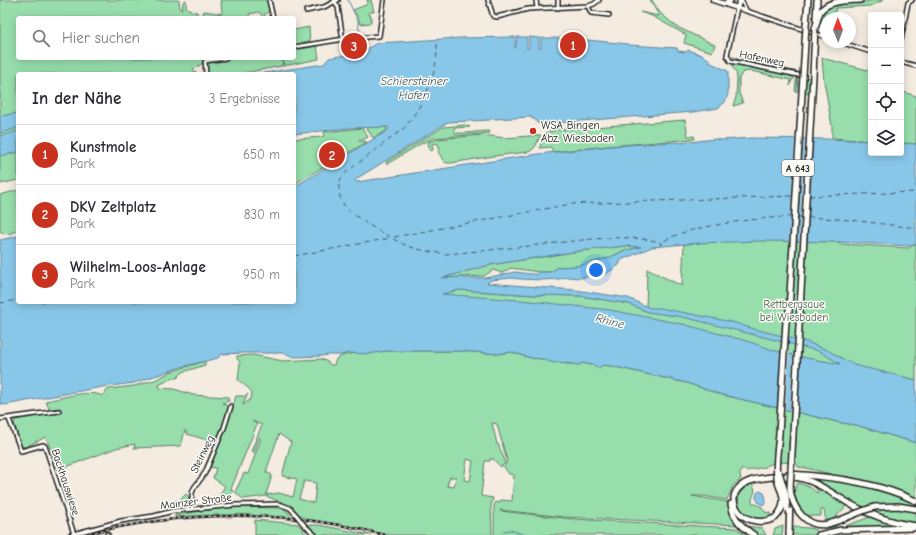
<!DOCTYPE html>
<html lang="de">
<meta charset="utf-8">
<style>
body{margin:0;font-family:"Comic Neue",sans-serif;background:#f7f7f7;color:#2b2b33}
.controls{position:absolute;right:12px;top:12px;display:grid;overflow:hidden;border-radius:4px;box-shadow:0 2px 10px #0003}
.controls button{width:36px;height:36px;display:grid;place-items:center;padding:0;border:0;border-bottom:1px solid #e1e1e2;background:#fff;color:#2b2b33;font:20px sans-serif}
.compass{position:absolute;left:820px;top:12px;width:36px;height:36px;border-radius:50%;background:#fff;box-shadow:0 2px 10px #0003;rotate:359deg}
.you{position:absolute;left:596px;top:270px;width:14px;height:14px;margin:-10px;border:3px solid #fff;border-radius:50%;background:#1a73e8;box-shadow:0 0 0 6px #1a73e833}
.badge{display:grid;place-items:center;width:26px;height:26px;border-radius:50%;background:#c8321e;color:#fff;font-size:13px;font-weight:700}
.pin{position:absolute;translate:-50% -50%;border:2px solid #fff;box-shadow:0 1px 4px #0006}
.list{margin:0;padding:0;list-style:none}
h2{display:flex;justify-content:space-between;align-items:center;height:52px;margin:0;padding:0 16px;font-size:17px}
h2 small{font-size:13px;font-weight:400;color:#7c7c81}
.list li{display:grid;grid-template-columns:26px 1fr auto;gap:12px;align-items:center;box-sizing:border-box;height:60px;padding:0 16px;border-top:1px solid #e1e1e2}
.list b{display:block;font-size:15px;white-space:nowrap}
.list p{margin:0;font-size:13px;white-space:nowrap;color:#7c7c81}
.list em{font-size:13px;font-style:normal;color:#7c7c81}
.icon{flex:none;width:22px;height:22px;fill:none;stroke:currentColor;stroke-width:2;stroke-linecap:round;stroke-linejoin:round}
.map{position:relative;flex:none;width:916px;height:535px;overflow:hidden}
.search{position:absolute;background:#fff;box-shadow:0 2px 10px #0003;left:16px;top:16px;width:280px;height:44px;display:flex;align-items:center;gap:10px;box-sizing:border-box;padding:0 14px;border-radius:4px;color:#7c7c81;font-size:15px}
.panel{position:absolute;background:#fff;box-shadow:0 2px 10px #0003;left:16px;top:72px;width:280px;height:232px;border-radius:4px}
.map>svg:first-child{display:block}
.green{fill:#97deac;stroke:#5a7d64;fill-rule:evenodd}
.water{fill:#89c7e9;stroke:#5d8397;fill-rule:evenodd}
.pier{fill:#f5ece1}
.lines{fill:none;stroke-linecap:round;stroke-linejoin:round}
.stream{stroke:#5d8397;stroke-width:1}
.ferry{stroke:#425864;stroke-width:1;stroke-dasharray:5 4;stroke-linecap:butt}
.minor-casing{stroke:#1c1c1c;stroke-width:6}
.major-casing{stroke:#1c1c1c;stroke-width:7}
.highway-casing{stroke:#1c1c1c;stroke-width:8}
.minor{stroke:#fdfcf7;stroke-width:3}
.major{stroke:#fdfcf7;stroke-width:4}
.highway{stroke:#fdfcf7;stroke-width:5}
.rail-casing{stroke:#1c1c1c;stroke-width:2.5}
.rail{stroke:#fdfcf7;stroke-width:1;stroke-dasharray:3;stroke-linecap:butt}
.minor-bridge-casing{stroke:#1c1c1c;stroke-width:6;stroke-linecap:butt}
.highway-bridge-casing{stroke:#1c1c1c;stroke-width:8;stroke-linecap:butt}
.minor-bridge{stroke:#fdfcf7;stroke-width:3}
.highway-bridge{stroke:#fdfcf7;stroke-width:5}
.poi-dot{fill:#c8321e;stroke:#fdfcf7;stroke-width:1.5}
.labels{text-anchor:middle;stroke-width:3;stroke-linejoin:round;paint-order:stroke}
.shield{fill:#fdfcf7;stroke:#605f5e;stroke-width:1}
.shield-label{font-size:10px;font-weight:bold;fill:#1c1c1c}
.street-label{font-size:11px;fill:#1c1c1c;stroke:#fdfcf7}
.poi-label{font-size:11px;fill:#1c1c1c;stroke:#fdfcf7;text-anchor:start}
.park-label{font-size:11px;fill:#47604e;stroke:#fdfcf7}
.water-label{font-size:12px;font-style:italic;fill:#425864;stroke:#fdfcf7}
</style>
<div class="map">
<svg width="916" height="535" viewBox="0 0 916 535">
<rect width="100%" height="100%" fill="#f5ece1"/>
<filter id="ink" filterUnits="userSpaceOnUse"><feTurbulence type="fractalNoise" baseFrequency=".025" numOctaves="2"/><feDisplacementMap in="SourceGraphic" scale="8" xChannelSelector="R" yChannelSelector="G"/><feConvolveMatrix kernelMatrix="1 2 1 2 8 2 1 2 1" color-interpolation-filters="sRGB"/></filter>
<g filter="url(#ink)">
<g class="green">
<path d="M0,0H179L180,9H182L183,2L186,0V7L193,12H197L198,18H18V58H204V62L193,70L197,74H18V180L0,184Z"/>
<path d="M221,0H267L270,11L265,14L264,18L259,12L249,14L250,18H202L204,11L222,14Z"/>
<path d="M367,0H371L374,12H369V15H371V23L360,24L358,17L353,10L368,4Z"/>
<path d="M650,0H652L660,13L677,27L715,45L712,52L684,43L686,35L652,16L640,12L659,16Z"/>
<path d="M874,0H884L870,6L836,8L833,18H826L825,27L823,29C819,20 822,12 829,6L865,2Z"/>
<path d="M309,27L310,44L294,46V30Z"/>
<path d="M571,38L576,39L575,52L570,51Z"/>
<path d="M364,40C364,47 355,49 348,51L349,42Z"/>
<path d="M317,46L319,59L283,66L284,58H294V50Z"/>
<path d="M732,57L798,72L797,92L795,91L797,73L737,60Z"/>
<path d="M234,58H283L282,66L238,74H208L207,62Z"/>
<path d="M822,58L871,71V141L832,138V126L824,81Z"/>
<path d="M734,64L791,76L793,77L794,79L792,80L790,86L791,80L751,71L743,72L739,78V93L743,103L733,106L736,97L737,79L736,72L732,66Z"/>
<path d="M801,77L814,78L813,94L800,93Z"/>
<path d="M901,91L916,96V144L901,143Z"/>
<path d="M685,120L688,136H694L695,139L607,146L552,152V149L550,147L540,148V146L546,133L555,130Z"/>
<path d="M465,125L470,127L454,128L455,133C466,134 478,131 489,131L490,133L434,138L422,143L387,164L386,162L443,127Z"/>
<path d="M366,127H386L387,128L386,131L373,138Z"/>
<path d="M362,128L368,137L363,140L359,139V141L367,142L294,184V139L322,137L324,136V132Z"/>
<path d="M483,135L505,138L541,135C536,142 537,149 528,152L494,156L451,163C442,164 443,158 438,152L440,149L437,143L432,144L433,150L430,151L428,142L438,139Z"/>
<path d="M18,190V230C12,233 5,236 0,231V195Z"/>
<path d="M739,240L840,242V244L909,248L911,246L916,244V380L884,372L440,294L460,290L535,295L581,296L629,304L646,311L647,269L682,286L684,244Z"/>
<path d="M626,246L641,247L623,251L609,258L577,266L558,267L551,272H539L511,268L502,273L493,270L484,276L440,278L490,265L580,251Z"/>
<path d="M386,351H460L498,354L511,352L531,358L543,359L547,361L568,364L583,363L591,365H594L598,368L602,365L611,366L687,383L719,394L842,423L856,425L916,443V499L831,476V474C820,472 810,468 798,467L796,463C786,462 773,461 765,467L746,471L742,469L740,474L741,479L733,486L727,500L704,496H692L728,502L731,515L737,525L564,517L500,510V511L573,519L736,528L746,535H494V505L496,502L500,503L501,500L512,501L514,475L509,474L504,467L507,461L497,424L492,423L497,444H498L505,461L504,464L501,467L493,459H490V461H485L481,496L493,498L491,506L492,535H388L354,527L307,519L299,515L290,506L266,496L243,499L235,492L244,473L248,474L261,439L259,438L254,453L251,451L262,425L252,421L257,424L231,489L233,491L229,499L217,500L225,486L213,478L216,468L209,467L213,459L217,443L187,434L186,431L185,430L181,446L134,448L135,444L116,448L58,470L46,437L25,447L21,446L14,423L15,420L60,411V408L49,409L46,401C62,398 88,389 103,396L108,389L134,386L155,380L170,372L205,361V365L183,372L177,378H172L159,385L160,388L174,389L193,395L228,397L229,401L222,403L232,408L236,396H245L248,394L245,399L243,405L251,399L252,392L247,387L238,380L240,362L237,359V356L253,355L283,361L321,359L326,361L331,365H334L336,359C350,350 369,354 386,351ZM279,434L291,442L282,476L297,479L293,497L279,493L266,495L272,475L266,472ZM467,459L473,461L470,481L464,480ZM450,477H456L454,487L447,486ZM304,481L316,483L314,503L299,499Z"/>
<path d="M814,478C849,479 883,490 916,502V507L898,504L874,507L875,510L893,508L916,511V524L889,519L861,508L814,481Z"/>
<path d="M798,483L810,487L817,493L818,491L814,486L846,505C843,511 842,510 838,514C833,520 838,528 838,534C829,528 825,520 824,510H821V516H806C799,508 790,492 798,483Z"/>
<path d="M751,484L753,485L755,491L752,499V502L762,507L765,512L770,513L771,516C762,521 754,518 745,516C736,503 735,492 751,484Z"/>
<path d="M186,494L189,497V505L185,507L171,509V506L178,502Z"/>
<path d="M229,507L280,508L287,511L292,518C253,514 214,514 175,517V515Z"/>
<path d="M870,517L896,524V526L842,529L845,526Z"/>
<path d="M255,520L298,524L307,535H255Z"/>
<path d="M305,525H319L371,535H318Z"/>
<path d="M745,526L762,528L766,535H758Z"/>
<path d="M783,526L782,535H773L775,529Z"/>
<path d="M793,527L810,528L816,530L818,533L814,535H792Z"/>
</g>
<g class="water">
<path d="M515,37V48L516,47L517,37H527V48H529V37L539,38V48H541V38H571L570,51H575L577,39L628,44L629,45L677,48L678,51L686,52L688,50L702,55L710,60L709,62L728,71V94L725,102L718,108L693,112L554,123H537L535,119H532V117L494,119L491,118L490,120L448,122L356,179L355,181L357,182L538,154L611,146L676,142L685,143L688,141L690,142L714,139L722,140L751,138L829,139L871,141V153H901V143L916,144V244L911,246L840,242L760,241L698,243L652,247L621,260L619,265L606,274L580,278L568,277L559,279L542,280L520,279L511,278L491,280L487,283L575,290L628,298L650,308H660L732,322L754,329L807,342L829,351L854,365L916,380V443L856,425L842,423L719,394L687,383L611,366L603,365L598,368L594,365H591L583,363L579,365L558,362L554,363L547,361L543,359L531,358L511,352L498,354L460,351H386L369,354L348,353L342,355H328L321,356L294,357L284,353H243L222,354L218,358L181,367L134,383L102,387L5,405L0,404V240L18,236V302H294V187L387,131L389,128L388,127L348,128L294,134V74H257L324,64L329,58L356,53L363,49L365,50L377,43L461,38ZM626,246L641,247L623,251L609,258L577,266L558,267L551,272H539L537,274H531L515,272L485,278H464L461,277L442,278L490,265L580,251ZM460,290L535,295L581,296L629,304L648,312L683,317L819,351L840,364L812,359L779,352L747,341L682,324L610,310L530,301L442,294Z"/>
<path d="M18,113V128L0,133V116Z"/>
<path d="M18,131V152L0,156V136Z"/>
<path d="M760,491L764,493L766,499L765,503L763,505L759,503L756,498L757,493Z"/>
</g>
<g class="pier">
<path d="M795,137H803L796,244H789Z"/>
<path d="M805,137H813L807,244H799Z"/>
<path d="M782,351L789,352L785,411L778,409Z"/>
<path d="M793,353L801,355L798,414L790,412Z"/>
</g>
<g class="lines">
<g class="stream">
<path d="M348,0L358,21L360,36"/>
<path d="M503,531L510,530L526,535"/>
</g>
<g class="ferry">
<path d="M437,44C438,75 423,106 403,129L343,175C337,184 338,196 344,205C352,217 389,237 403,244C416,250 432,252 446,254C482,251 519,247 556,243C590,239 626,234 660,242L661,245C670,227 772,216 793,217"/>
<path d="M809,196L916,192"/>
<path d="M796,217H803"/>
<path d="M808,217L851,220L916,228"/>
<path d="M394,237L571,204L793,196"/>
<path d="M294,256L391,238"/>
<path d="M0,303L18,300"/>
</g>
<defs>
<g id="minor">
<path d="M269,0L273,18"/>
<path d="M334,0L338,7L343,40"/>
<path d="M488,0L493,16L497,17L528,9L588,6L594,4L599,0"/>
<path d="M536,0L537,8"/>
<path d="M558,0V8"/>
<path d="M741,0L746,10"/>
<path d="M588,6L591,13L609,15"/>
<path d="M306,11L324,7L338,0"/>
<path d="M901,40L908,3L912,0"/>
<path d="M840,42L871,52"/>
<path d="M294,47L344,39L379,36L384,0"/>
<path d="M901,62L916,66"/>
<path d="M206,74L205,61L226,58"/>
<path d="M798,75L730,61L727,55L737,8L826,37"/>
<path d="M0,419L59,411"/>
<path d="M9,419L21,451L43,445L45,446L74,534"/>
<path d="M192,509V493L194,488L205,473L224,428L231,406"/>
<path d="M304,525L315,535"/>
<path d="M107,534L108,535"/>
<path d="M70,535L121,521L154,516L173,511L235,505L279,504L290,508L297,516"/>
</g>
<g id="major">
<path d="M713,0L737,8"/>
<path d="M725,4L731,0"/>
<path d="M737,8L740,0"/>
</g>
<g id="highway">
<path d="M816,19L817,0"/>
<path d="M806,26L808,0"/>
<path d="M815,28C817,23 818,17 820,12C827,0 847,1 860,0"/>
<path d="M779,433L786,322L789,311"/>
<path d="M791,470L813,76"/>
<path d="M788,474C829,476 879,483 916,501"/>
<path d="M731,504C733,519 742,527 754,535"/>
<path d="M875,507L898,506L916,509"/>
<path d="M775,518C740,535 709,484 764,478C778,476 794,476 807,480C822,485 836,496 850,504C870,515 893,523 916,526"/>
<path d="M789,535L790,496"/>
<path d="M819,535L841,530L913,528"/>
</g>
</defs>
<use href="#minor" class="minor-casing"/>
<use href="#major" class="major-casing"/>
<use href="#highway" class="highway-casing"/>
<use href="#minor" class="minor"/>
<use href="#major" class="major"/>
<use href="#highway" class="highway"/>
<defs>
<path id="rail" d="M83,535C182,510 286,509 384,535"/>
</defs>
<use href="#rail" class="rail-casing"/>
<use href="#rail" class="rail"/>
<defs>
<path id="minor-bridge" d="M297,516L304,525"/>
<g id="highway-bridge">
<path d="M813,76L815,28"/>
<path d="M789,311L806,26"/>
<path d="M791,470C791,476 790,483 790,489C792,508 807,529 828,524C844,520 859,511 875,507"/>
<path d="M779,472L786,495L787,509"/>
<path d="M775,518C780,513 783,508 783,501C784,492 777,486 777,477C775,463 778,448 779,433"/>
</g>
</defs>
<use href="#minor-bridge" class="minor-bridge-casing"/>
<use href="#highway-bridge" class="highway-bridge-casing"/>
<use href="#minor-bridge" class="minor-bridge"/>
<use href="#highway-bridge" class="highway-bridge"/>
</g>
</g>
<circle class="poi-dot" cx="533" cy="131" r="4"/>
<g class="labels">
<rect class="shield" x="782" y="160" width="32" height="16" rx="3"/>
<g class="shield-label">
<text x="798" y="172">A 643</text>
</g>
<g class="street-label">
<text transform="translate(762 58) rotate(12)" y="4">Hafenweg</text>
<text transform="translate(202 454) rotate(-64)" y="4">Steinweg</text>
<text transform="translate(66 482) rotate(72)" y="4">Backhauswiese</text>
<text transform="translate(196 501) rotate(-7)" y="4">Mainzer Straße</text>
</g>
<g class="poi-label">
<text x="541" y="129">WSA Bingen<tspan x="541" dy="13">Abz. Wiesbaden</tspan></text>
</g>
<g class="park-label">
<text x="794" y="308">Rettbergsaue<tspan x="794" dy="13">bei Wiesbaden</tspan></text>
</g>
<g class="water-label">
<text x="414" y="85">Schiersteiner<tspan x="414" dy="14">Hafen</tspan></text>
<text transform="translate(610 321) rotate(15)" y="4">Rhine</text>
</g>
</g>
</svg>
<div class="controls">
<button>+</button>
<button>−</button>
<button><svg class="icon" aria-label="locate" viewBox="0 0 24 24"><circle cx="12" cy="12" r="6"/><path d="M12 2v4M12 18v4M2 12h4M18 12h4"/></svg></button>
<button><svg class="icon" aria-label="layers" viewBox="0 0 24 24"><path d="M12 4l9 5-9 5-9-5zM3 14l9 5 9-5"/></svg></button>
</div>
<svg class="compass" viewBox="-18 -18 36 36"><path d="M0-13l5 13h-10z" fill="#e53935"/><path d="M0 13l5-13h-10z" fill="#7c7c81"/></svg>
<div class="you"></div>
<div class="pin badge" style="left:573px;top:45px">1</div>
<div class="pin badge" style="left:332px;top:155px">2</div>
<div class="pin badge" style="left:354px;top:46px">3</div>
<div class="search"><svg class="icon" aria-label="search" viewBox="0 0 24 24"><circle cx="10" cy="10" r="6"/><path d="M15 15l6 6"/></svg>Hier suchen</div>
<section class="panel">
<h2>In der Nähe<small>3 Ergebnisse</small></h2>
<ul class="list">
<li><span class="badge">1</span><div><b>Kunstmole</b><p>Park</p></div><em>650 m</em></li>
<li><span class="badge">2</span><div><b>DKV Zeltplatz</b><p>Park</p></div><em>830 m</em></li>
<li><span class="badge">3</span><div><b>Wilhelm-Loos-Anlage</b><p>Park</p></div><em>950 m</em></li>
</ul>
</section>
</div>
